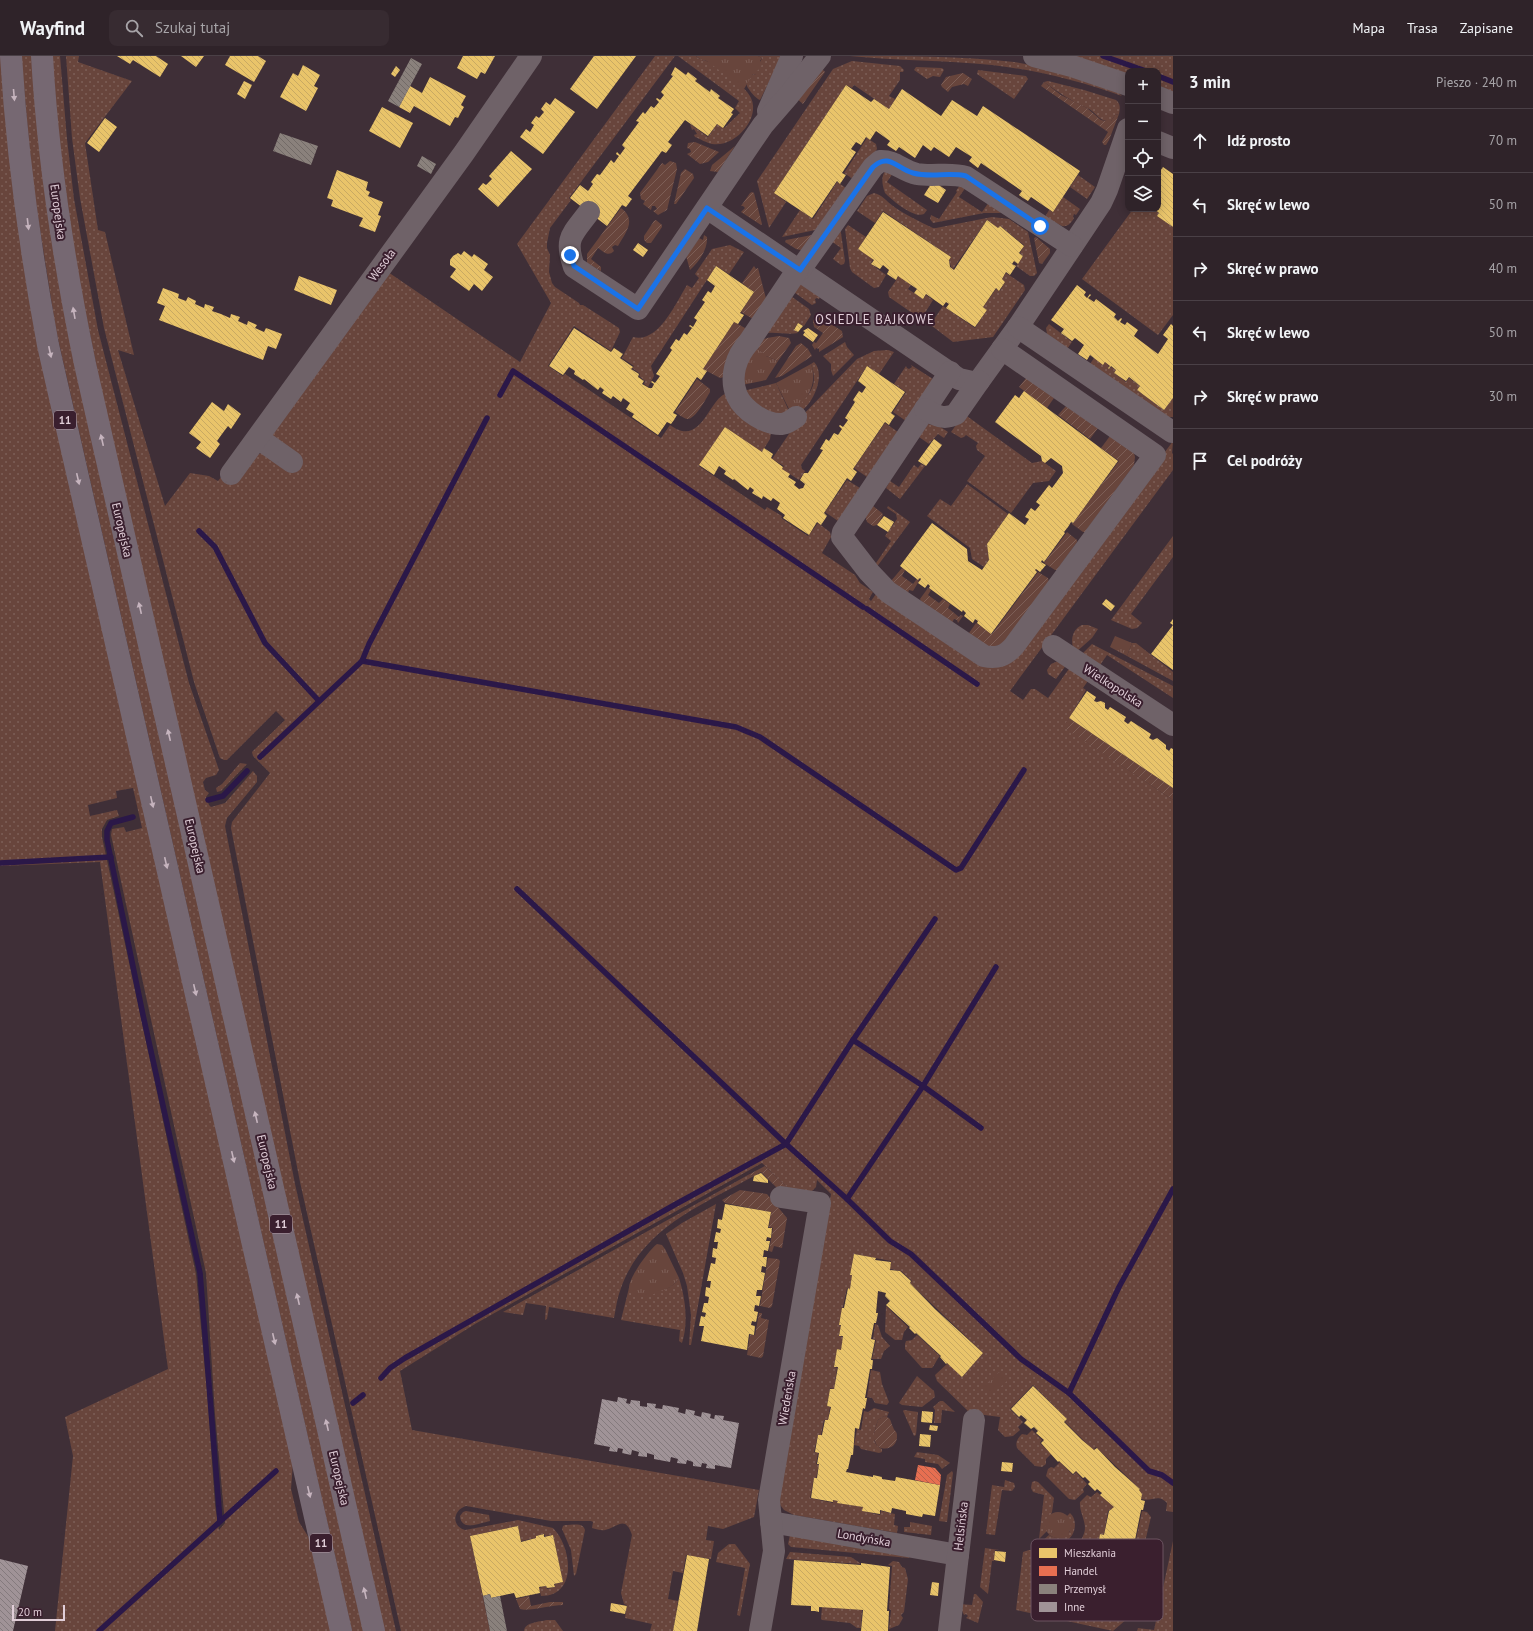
<!DOCTYPE html>
<html lang="pl">
<meta charset="utf-8">
<style>
body{margin:0;font-family:"PT Sans",sans-serif;background:#372b31;color:#f1f3f6}
.controls{position:absolute;right:12px;top:12px;display:grid;overflow:hidden;border-radius:8px;box-shadow:0 2px 10px #0003}
.controls button{width:36px;height:36px;display:grid;place-items:center;padding:0;border:0;border-bottom:1px solid #4a4046;background:#2f2329;color:#f1f3f6;font:20px sans-serif}
.scale{position:absolute;left:12px;bottom:10px;width:53px;box-sizing:border-box;padding-left:4px;border:2px solid #e1ced8;border-top:0;font-size:11px;line-height:14px;white-space:nowrap;color:#e1ced8;-webkit-text-stroke:3px #3a1f2e;paint-order:stroke}
.stop{position:absolute;width:12px;height:12px;margin:-9px;border:3px solid #1a73e8;border-radius:50%;background:#fff}
.stop.end{background:#1a73e8;border-color:#fff;box-shadow:0 1px 4px #0008}
.list{margin:0;padding:0;list-style:none}
h2{display:flex;justify-content:space-between;align-items:center;height:52px;margin:0;padding:0 16px;font-size:17px}
h2 small{font-size:13px;font-weight:400;color:#a7a4a8}
.list li{display:grid;grid-template-columns:26px 1fr auto;gap:12px;align-items:center;box-sizing:border-box;height:64px;padding:0 16px;border-top:1px solid #4a4046}
.list b{display:block;font-size:15px;white-space:nowrap}
.list em{font-size:13px;font-style:normal;color:#a7a4a8}
.icon{flex:none;width:22px;height:22px;fill:none;stroke:currentColor;stroke-width:2;stroke-linecap:round;stroke-linejoin:round}
.map{position:relative;flex:none;width:1173px;height:1575px;overflow:hidden}
header{display:flex;align-items:center;gap:24px;box-sizing:border-box;height:56px;padding:0 20px;background:#2f2329;border-bottom:1px solid #4a4046}
header strong{font-size:19px}
nav{display:flex;gap:22px;margin-inline-start:auto;font-size:14px}
.search{width:280px;height:36px;background:#372b31;display:flex;align-items:center;gap:10px;box-sizing:border-box;padding:0 14px;border-radius:8px;color:#a7a4a8;font-size:15px}
main{display:flex}
aside{flex:1;background:#2f2329}
.map>svg:first-child{display:block}
.grass{fill:url(#grass-dots);fill-rule:evenodd}
.park{fill:url(#park-tufts)}
.garden{fill:url(#garden-furrows)}
.homes{fill:url(#homes-back-hatch)}
.shops{fill:url(#shops-back-hatch)}
.industry{fill:url(#industry-back-hatch)}
.lines{fill:none;stroke-linecap:round;stroke-linejoin:round}
.stream{stroke:#2b1848;stroke-width:5.5}
.building{fill:url(#building-back-hatch)}
.minor{stroke:#6f6268;stroke-width:22}
.major{stroke:#766872;stroke-width:22}
.oneway{fill:#c6b4be}
.route{stroke:#1a73e8;stroke-width:5}
.labels{text-anchor:middle;stroke-width:4;stroke-linejoin:round;paint-order:stroke}
.shield{fill:#3a1f2e;stroke:#af9aa5;stroke-width:1}
.shield-label{font-size:11px;font-weight:bold;fill:#e1ced8}
.street-label{font-size:12px;fill:#e1ced8;stroke:#3a1f2e}
.neighbourhood-label{font-size:13px;letter-spacing:1px;fill:#e1ced8;stroke:#3a1f2e}
.key{fill:#3a1f2e;stroke:#6c5461;stroke-width:1}
.key-label{font-size:11px;fill:#e1ced8}
</style>
<header>
<strong>Wayfind</strong>
<div class="search"><svg class="icon" aria-label="search" viewBox="0 0 24 24"><circle cx="10" cy="10" r="6"/><path d="M15 15l6 6"/></svg>Szukaj tutaj</div>
<nav><a>Mapa</a><a>Trasa</a><a>Zapisane</a></nav>
</header>
<main>
<div class="map">
<svg width="1173" height="1575" viewBox="0 0 1173 1575">
<defs>
<pattern id="grass-dots" width="8" height="8" patternUnits="userSpaceOnUse"><rect width="8" height="8" fill="#68453c"/><path d="M2 2h.1M6 6h.1" fill="none" stroke="#7d5f57" stroke-width="1.8" stroke-linecap="round"/></pattern>
<pattern id="park-tufts" width="24" height="20" patternUnits="userSpaceOnUse"><rect width="24" height="20" fill="#68453c"/><path d="M3 7l-1-3M5 7V3M7 7l1-3M15 17l-1-3M17 17v-4M19 17l1-3" fill="none" stroke="#7d5f57"/></pattern>
<pattern id="garden-furrows" width="10" height="10" patternUnits="userSpaceOnUse"><rect width="10" height="10" fill="#68453c"/><path d="M-1 1l2-2M0 10L10 0M9 11l2-2" fill="none" stroke="#7d5f57"/></pattern>
<pattern id="homes-back-hatch" width="6" height="6" patternUnits="userSpaceOnUse"><rect width="6" height="6" fill="#e9c46a"/><path d="M-1 5l2 2M0 0l6 6M5-1l2 2" fill="none" stroke="#c8a962"/></pattern>
<pattern id="shops-back-hatch" width="6" height="6" patternUnits="userSpaceOnUse"><rect width="6" height="6" fill="#e76f51"/><path d="M-1 5l2 2M0 0l6 6M5-1l2 2" fill="none" stroke="#b6604c"/></pattern>
<pattern id="industry-back-hatch" width="6" height="6" patternUnits="userSpaceOnUse"><rect width="6" height="6" fill="#8a817c"/><path d="M-1 5l2 2M0 0l6 6M5-1l2 2" fill="none" stroke="#726a67"/></pattern>
<pattern id="building-back-hatch" width="6" height="6" patternUnits="userSpaceOnUse"><rect width="6" height="6" fill="#a09397"/><path d="M-1 5l2 2M0 0l6 6M5-1l2 2" fill="none" stroke="#847a7d"/></pattern>
</defs>
<rect width="100%" height="100%" fill="#3f2f37"/>
<g class="grass">
<path d="M0,0H2L3,37L293,1407L291,1433L299,1466L311,1485L332,1575H55L73,1400L65,1361L168,1313L100,806L0,810ZM133,732L142,772L126,776L124,771L112,773L111,779L206,1217L215,1358L225,1467L219,1474L215,1449L207,1335L196,1218L102,781V773L107,764L119,760L117,754L90,760L88,749L117,742L116,735Z"/>
<path d="M21,0H33L38,68L364,1575H352L56,274L33,129Z"/>
<path d="M52,0H60L67,83L74,143L98,274L189,627L219,714L216,719L206,722L203,726L205,734L209,737L206,741L209,749L211,751L225,747L253,715L257,720V726L227,762L225,770L295,1128L396,1575H384L105,352L76,210L59,84Z"/>
<path d="M66,0H79L78,6L132,25L85,87L98,174L105,176L134,299L118,294L165,450L190,417L209,420L218,425L226,415L261,397L274,384L272,377L388,216L520,306L551,247L517,188L655,0H675L569,142L571,144L550,172L547,187V192L550,199L549,216L552,227L555,231L579,247L580,249H583L619,272L620,276L611,295L574,270L548,310L563,320L565,318L661,382L670,369C701,392 708,345 725,338L771,376L770,383L762,396L725,371L699,410L765,454L767,451L782,460L781,462L808,480L818,467L830,476L831,481L822,497L855,519L860,527L873,536L869,543L871,545L876,538L1016,598L1173,385L1172,397L1173,398V414L1010,635L1023,644L1031,633H1035L1048,642L1071,610L1090,622L1083,632L1086,634L1064,671L1173,744V1456L1166,1455L1167,1447C1158,1437 1153,1446 1141,1443L1142,1438L1139,1434L1140,1433L1096,1391L1093,1394L1065,1366L1067,1363L1033,1329L1010,1353L1023,1366L1018,1371L1020,1374L1013,1380L1005,1381L998,1374L1000,1361L969,1357L967,1354L937,1325L935,1319L948,1307L962,1321L983,1297L910,1227L912,1225L901,1215L890,1213L891,1205L854,1198L850,1219H852L850,1233L847,1232L839,1269L841,1270L839,1280L843,1281L841,1294L837,1293L834,1311L837,1312L834,1333L830,1332L827,1350L830,1351L828,1364H824L821,1379H818L814,1396L818,1397L816,1408L819,1409L816,1422H814L810,1442L833,1447V1444L838,1445V1447L863,1451V1455L880,1459L881,1455L895,1458L894,1469L898,1470L897,1477L794,1459L784,1454L778,1446L831,1138L817,1124L816,1131L812,1135L793,1137L762,1107L475,1268L400,1315L412,1374L759,1434L754,1461L723,1473L708,1470L706,1484L714,1485L711,1503L686,1499L683,1517L673,1515L668,1543L678,1545L673,1575H650L652,1568L625,1562L627,1549L624,1548L621,1537L632,1479C625,1458 617,1472 605,1474C602,1475 596,1473 592,1472L593,1466L591,1465H551L466,1450C453,1454 451,1470 465,1474L518,1464L553,1472C572,1491 578,1540 541,1540L539,1532L546,1530L547,1533L555,1531V1528L563,1526L553,1479L545,1480L544,1478L536,1480V1482L521,1485L518,1470L470,1480L490,1575H401L300,1126L231,772L232,766L270,717L253,700L252,696L285,664L276,655L227,704H224L220,702L194,626L104,272L80,142L72,82Z"/>
<path d="M678,0H696C700,5 705,4 709,6C721,14 745,29 751,42C761,63 734,92 712,88C707,87 700,83 695,81L694,79L697,78L694,73L692,74L690,68L708,81L717,68L724,72L740,57L735,52L739,45Z"/>
<path d="M758,0H782L760,44C756,43 748,33 747,30C746,26 751,21 753,18L755,19L762,2Z"/>
<path d="M850,0C904,0 960,0 1014,6C1050,12 1084,25 1119,37L1122,40C1080,25 1036,14 992,9C945,4 897,5 850,0Z"/>
<path d="M1072,0H1173V36L1158,30V15H1128V19Z"/>
<path d="M852,5L900,10L904,14L903,16H900V24L889,40L895,43L889,53L854,29L852,32L846,29L774,137L786,146L769,172L757,125L833,13Z"/>
<path d="M916,11L942,12L944,14L940,21L933,20L927,23L914,14Z"/>
<path d="M978,14L1026,20L1028,23L1014,43L977,18Z"/>
<path d="M1048,25L1084,34L1116,44C1121,48 1120,53 1119,58L1115,59L1111,65C1100,67 1096,56 1087,52C1071,45 1058,36 1044,26Z"/>
<path d="M867,82L876,88L877,93L856,123H853L844,117Z"/>
<path d="M888,112L893,117L887,126L927,154L924,158C914,163 892,144 885,137C882,128 880,119 888,112Z"/>
<path d="M1078,119L1095,131L1087,143L1070,131Z"/>
<path d="M837,126L846,132L820,173L782,181L800,154L813,163Z"/>
<path d="M960,129L966,131L959,141L982,156L989,146L1001,157H984L933,167L930,163L931,159L939,163L957,136L956,135Z"/>
<path d="M874,137C883,139 886,145 893,150C905,159 919,165 933,172H936L992,161L1009,163L1028,176L1037,217L1034,220H1030L1016,210L1023,200L1020,197L1024,189L1000,170L998,172L987,164L953,213L951,211L949,204L951,201L883,155L875,167L857,155L867,140Z"/>
<path d="M1063,141L1080,153L1076,159L1074,158L1073,161L1074,162C1071,167 1068,171 1062,170L1045,161L1049,154L1053,156Z"/>
<path d="M1133,153H1152L1151,155L1152,156L1154,153L1159,157L1157,160L1173,171V259L1158,279L1082,223Z"/>
<path d="M848,169L866,181L858,193L873,203L871,208L886,219L879,231L874,232L852,216L850,212L845,173Z"/>
<path d="M840,170L845,205L844,208L841,209L833,203L841,192L831,185Z"/>
<path d="M730,189L744,196L729,218L716,210L651,310L654,320L648,331L644,328L645,325L639,320L640,318L632,312L634,310L622,302L633,281C658,288 676,247 687,229L692,232L699,222L695,218L712,193Z"/>
<path d="M1006,217L1024,229L1025,234L993,281L953,286L932,270V266L943,250L975,272L987,254L983,251L996,233L1000,235L1005,226L1002,223Z"/>
<path d="M899,220L911,229L908,233L923,243L926,239L933,244L923,260L921,257H919L918,261L889,241L888,236Z"/>
<path d="M801,228L820,241L819,243L817,242L815,243L816,247L812,249L791,234Z"/>
<path d="M788,238L809,253L811,259L804,270L798,267L794,273L798,277C788,279 778,276 767,277Z"/>
<path d="M1049,268L1072,286L1067,293L1047,278L1046,272Z"/>
<path d="M845,286L847,291L854,299L833,320L831,314V308L823,300Z"/>
<path d="M888,294L894,296L879,318L867,310L801,409L802,413L805,415L799,424L782,413L784,410L772,403L799,363L857,303L874,295Z"/>
<path d="M1094,302L1103,309L1105,306L1109,310L1108,312L1109,313L1111,311L1116,314L1114,317L1126,326L1129,322L1140,330L1137,334L1164,354L1173,342V361H1168L1090,308Z"/>
<path d="M814,306C827,318 812,354 795,358C786,360 775,358 767,359L743,335L776,327L789,355C807,342 820,332 811,308Z"/>
<path d="M911,309L933,323L906,365L893,356L906,336L894,328L906,310L907,312L909,313L912,311Z"/>
<path d="M964,358L1032,407L1042,405L1056,415L1049,425L1033,427L1011,457L967,425L985,400L977,394L976,390L978,387L966,379L964,381L961,382L951,376Z"/>
<path d="M885,367L898,376L867,421L854,412Z"/>
<path d="M928,368L939,370L948,376L944,382L938,378L929,388L919,381Z"/>
<path d="M921,408L925,410L900,443L886,432L890,425L899,431L914,409L918,412Z"/>
<path d="M847,424L860,432L838,465L825,456Z"/>
<path d="M967,428L1008,458L987,488L989,504L984,511L972,503L970,492L927,460L940,443L951,450Z"/>
<path d="M888,450L910,466L876,512L874,510L891,485L885,480L897,463L896,458L887,452Z"/>
<path d="M1173,480V501L1131,558L1142,567L1137,572L1132,573L1111,564Z"/>
<path d="M1082,569H1088L1098,573L1092,582L1075,597C1070,586 1071,574 1082,569Z"/>
<path d="M1132,587H1136L1173,616V625L1127,600Z"/>
<path d="M1092,588L1173,630V642L1107,599L1098,612L1080,600Z"/>
<path d="M1058,605L1067,608L1056,623L1048,618L1047,614L1051,608Z"/>
<path d="M240,707L247,708L221,735L217,736L216,732L222,728Z"/>
<path d="M748,1119L754,1120C702,1149 642,1172 621,1232C617,1242 616,1252 614,1262L549,1251L547,1263L545,1264L546,1250L526,1247L523,1259L503,1256Z"/>
<path d="M716,1148L691,1289H689L691,1259L687,1230L683,1217L666,1178L682,1167Z"/>
<path d="M679,1222C685,1241 689,1267 682,1287L679,1285L680,1274L621,1264L629,1232L630,1235C647,1237 668,1239 679,1222Z"/>
<path d="M886,1250L908,1271L904,1276L902,1284H895L885,1276Z"/>
<path d="M875,1268L878,1269L882,1281L890,1290L884,1295L881,1303H872L876,1284L873,1283Z"/>
<path d="M917,1279L940,1300C936,1304 935,1309 932,1312H922L905,1293V1288L906,1285L912,1284Z"/>
<path d="M871,1314L880,1316L882,1328L889,1346L887,1349L875,1347L872,1342L867,1341Z"/>
<path d="M917,1320L934,1335L935,1341L922,1351L902,1349L899,1347Z"/>
<path d="M940,1345H943L955,1356L942,1354L941,1367H934L935,1354L933,1351Z"/>
<path d="M874,1352L889,1356L887,1361L884,1360L878,1364C875,1374 869,1387 882,1393V1396L879,1397L861,1393L859,1390L854,1389L857,1373L861,1374L864,1355L868,1356Z"/>
<path d="M904,1354L918,1356L916,1379L914,1380L903,1355Z"/>
<path d="M1032,1374L1042,1384L1040,1387L1051,1398L1046,1403V1408L1042,1411L1035,1410L1017,1392C1015,1386 1018,1382 1022,1378L1027,1379Z"/>
<path d="M917,1396L938,1399L950,1407L942,1413L938,1408L925,1406V1403L914,1401Z"/>
<path d="M1060,1406L1073,1419L1076,1416L1087,1428L1083,1433L1084,1436L1075,1444L1069,1443L1046,1420L1048,1413L1051,1411L1054,1412Z"/>
<path d="M952,1415L953,1417L947,1466L939,1465L947,1419Z"/>
<path d="M1005,1424L1014,1427L1015,1431L1012,1435L1002,1434L995,1479L986,1478L992,1429L1004,1431Z"/>
<path d="M1035,1425L1038,1426L1054,1442C1053,1447 1053,1451 1052,1456C1049,1465 1045,1462 1047,1475L1039,1483L1044,1439L1033,1436L1031,1432L1032,1426Z"/>
<path d="M1097,1436L1114,1451L1108,1455L1104,1479L1100,1478L1097,1496L1100,1497L1096,1518L1098,1519L1097,1524L1086,1522L1087,1520L1080,1518L1081,1510L1074,1508L1068,1496C1072,1490 1080,1488 1083,1480C1089,1468 1079,1458 1080,1446L1087,1439L1091,1441Z"/>
<path d="M466,1455L489,1459L490,1465C480,1467 461,1476 460,1460L463,1456Z"/>
<path d="M1142,1455L1147,1456L1151,1461L1145,1486L1143,1489L1135,1488Z"/>
<path d="M1070,1457C1079,1465 1075,1482 1064,1486C1056,1489 1049,1487 1041,1486L1049,1479C1058,1484 1062,1481 1070,1475V1466L1067,1460Z"/>
<path d="M910,1466L932,1470L931,1479L904,1476V1471H910Z"/>
<path d="M565,1469C573,1469 583,1466 585,1474L576,1518L574,1520L571,1494L562,1473L563,1470Z"/>
<path d="M790,1479L910,1497L909,1502L791,1491L788,1488Z"/>
<path d="M1173,1485V1575H1137L1138,1572L1154,1574Z"/>
<path d="M729,1488H735L750,1508L740,1560L737,1559L745,1512L716,1506L718,1497Z"/>
<path d="M985,1492L999,1494H995L994,1505H992L988,1538L980,1531Z"/>
<path d="M1029,1494L1051,1497H1059L1063,1499L1069,1508L1068,1516L1044,1511L1039,1542L1095,1552L1097,1541L1124,1546L1127,1532L1131,1533L1134,1537L1128,1562L1113,1575L1016,1554L1023,1496Z"/>
<path d="M790,1496L851,1501L860,1507V1508L786,1503Z"/>
<path d="M893,1505L899,1506L902,1511L905,1512L908,1523L904,1556L901,1559L903,1562L899,1569L889,1573L891,1554L889,1553L892,1510L888,1509Z"/>
<path d="M974,1538H976L983,1546L978,1567L966,1562L968,1560L966,1558L964,1559L959,1548L972,1549Z"/>
<path d="M822,1551L862,1554L861,1572H857L850,1567L822,1564L821,1563Z"/>
<path d="M547,1564H555L563,1575H524C525,1566 539,1566 547,1564Z"/>
</g>
<g class="park">
<path d="M696,0H758L762,2L760,5L763,7L755,19L753,18L744,33L707,5L701,4Z"/>
<path d="M757,286L759,294L766,298V300L778,305L766,324L742,329L739,319Z"/>
<path d="M811,308C818,327 808,346 790,355L776,327Z"/>
<path d="M1115,580L1132,587L1127,600L1110,591Z"/>
<path d="M657,1188L662,1189L665,1193L679,1222C671,1235 648,1242 634,1239C631,1237 628,1235 629,1232C629,1221 649,1194 657,1188Z"/>
<path d="M999,1316L1007,1325L990,1340L982,1332Z"/>
<circle cx="1058" cy="1469" r="13"/>
</g>
<g class="garden">
<path d="M821,8L823,14L825,16L803,48L795,41Z"/>
<path d="M963,17L972,23L968,30L964,28L952,31L948,36L942,31L941,29L946,21Z"/>
<path d="M1044,26L1061,39L1087,52L1101,64L1106,65H1111L1115,59L1119,58L1109,84L1106,89H1104L1102,86L1108,76L1041,30Z"/>
<path d="M695,86L719,96L708,106L700,108L687,98L691,96L690,93L687,92L688,87Z"/>
<path d="M735,90L718,116L710,115L712,109Z"/>
<path d="M670,105L676,107L677,113L667,154L658,159L653,155L657,153L655,150H652L651,154L643,148L645,145L641,143L640,137L662,107L665,109Z"/>
<path d="M685,113L693,118L694,122L676,148H674L681,117Z"/>
<path d="M752,136L754,137L762,168L761,169L741,156L745,152L743,150H741L750,137Z"/>
<path d="M621,152C637,164 626,176 618,190L615,189L612,191L614,195C608,201 604,196 598,192L591,203L601,211V215L587,207V198Z"/>
<path d="M656,164L662,169V171L651,187H647L644,184V180L654,165Z"/>
<path d="M817,178L805,195L796,193L785,186L786,184Z"/>
<path d="M704,179L707,181C708,193 699,206 690,214L686,200L699,182L703,184Z"/>
<path d="M1036,181L1050,193V197L1042,208L1039,207L1034,182Z"/>
<path d="M754,210L756,213L758,212L768,250L753,263L741,256L754,236L742,227Z"/>
<path d="M820,261L842,275L843,281L819,296V293L816,292L815,294L812,289L814,286L816,287L823,277L814,271L813,265L815,262Z"/>
<path d="M734,266L745,272L747,276L724,321L720,322L703,313Z"/>
<path d="M779,280L789,282L791,287L778,305L766,300L765,298L759,294L757,286L767,282Z"/>
<path d="M801,287L808,293L812,300L782,320L775,322L796,290Z"/>
<path d="M1027,321L1054,342L1047,352L1019,331Z"/>
<path d="M697,323L710,333V336C706,343 695,364 687,363C683,362 678,358 675,356Z"/>
<path d="M1066,350L1098,372L1090,383L1058,359Z"/>
<path d="M1110,380L1134,397L1135,401L1134,409L1085,476H1083L1072,468L1119,405L1101,392Z"/>
<path d="M873,450L882,457L883,459L877,469L873,470L867,466L865,460Z"/>
<path d="M1067,476L1077,484V486L1057,514H1055L1044,507Z"/>
<path d="M902,512L905,514L902,520L913,528L917,523L919,525L913,535L909,534L908,537L891,525Z"/>
<path d="M1038,516L1048,522L1049,526L1003,588L989,592L969,577L976,567L992,578Z"/>
<path d="M928,532L931,534L928,539L939,547L943,543L950,548L948,552L959,561L961,559L963,560L958,567L957,564L954,563L952,567L921,545L920,543Z"/>
<path d="M1069,662L1173,732V744L1063,671Z"/>
<path d="M765,1110L793,1137L779,1134L761,1116L754,1120L748,1119Z"/>
<path d="M740,1134L767,1138L787,1162L782,1192L774,1190L772,1196L769,1195L773,1172L769,1171L771,1156L725,1147L722,1144Z"/>
<path d="M768,1202L778,1203L780,1205L772,1250L770,1252L760,1250Z"/>
<path d="M759,1257H762L761,1262L769,1264L763,1300L761,1302L747,1299L750,1279H755Z"/>
<path d="M884,1360C892,1362 890,1365 893,1371C894,1375 897,1375 897,1379C898,1391 886,1396 877,1390L873,1381L878,1364Z"/>
<path d="M529,1540L531,1550L550,1546H563V1549C551,1549 528,1556 520,1553L516,1543Z"/>
</g>
<g class="homes">
<path d="M117,0H156L168,8L160,21L133,4L130,8Z"/>
<path d="M181,0H204L196,11Z"/>
<path d="M230,0H258L266,5L254,26L225,9Z"/>
<path d="M463,0H495L485,18L481,16L477,23L457,12Z"/>
<path d="M594,0H636L597,53L570,33Z"/>
<path d="M303,9L320,19L314,30L318,32L306,55L280,41L293,17L298,20Z"/>
<path d="M396,10L400,14L395,21L391,18Z"/>
<path d="M675,11L686,19L688,16L697,23L695,25L710,36L711,33L720,40L718,42L734,53L731,57L733,58L723,72L717,68L708,80L685,64L668,86L672,89L666,97L662,95L628,140L632,143L626,151L622,149L607,170L570,142L580,129L588,135L593,128L591,126L597,118L600,119L611,104L614,107L619,100L616,98L617,96L620,99L625,92L622,89L639,66L636,65L643,56L645,58L651,50L654,52L659,46L656,43L657,42L660,44L664,39L661,36L673,20L671,19Z"/>
<path d="M430,21L466,40L461,49L464,51L460,58L458,62L455,61L450,70L414,50L410,57L399,51L410,30L422,37Z"/>
<path d="M244,25L252,29L245,43L237,38Z"/>
<path d="M846,29L871,46L874,43L889,53L902,33L941,60L952,44L977,60L983,50L1080,115L1053,156L1031,141L1028,145L1023,142L1019,139L1022,135L981,107L978,112L969,105L972,101L956,91L949,101L934,91L931,95L923,89L915,102L899,91L896,95L887,89L890,85L876,75L870,84L866,81L861,89L856,86L851,93L856,96L842,117L846,119L840,128L837,125L812,162L774,137Z"/>
<path d="M555,42L575,56L543,98L520,81L526,73L530,76L534,69L531,67L536,60L539,62L544,56L541,53L546,46L550,49Z"/>
<path d="M382,51L413,67L400,92L369,75Z"/>
<path d="M105,62L117,71L99,96L87,87Z"/>
<path d="M511,95L532,113L498,151L478,133L483,127L486,129L492,123L489,120Z"/>
<path d="M1163,111L1173,118V171L1157,160L1159,157L1154,153H1158V118Z"/>
<path d="M337,114L368,126L366,134L370,136L368,140L383,146L378,159L381,160L375,176L359,170L363,162L331,150L333,144L327,142Z"/>
<path d="M933,125L946,134L938,147L924,139Z"/>
<path d="M883,156L951,201L949,204L950,211L954,214L987,164L998,172L1000,170L1024,190L1019,197L1023,200L1018,208L1014,205L1012,208L1016,210L1010,219L1006,216L1002,223L1005,226L999,235L996,232L983,251L987,254L975,271L946,252L949,248L946,246L943,250L926,238L923,243L914,237L917,233L898,220L896,224L887,218L889,214L883,209L880,213L871,208L874,204L858,193Z"/>
<path d="M638,187L648,194L643,201L633,194Z"/>
<path d="M464,195L472,201L474,198L488,208L484,214L493,221L482,235L474,228L469,235L450,221L456,213L450,209V204L453,200L458,197L461,199Z"/>
<path d="M716,210L754,236L740,257L744,259L738,268L734,266L703,313L707,315L701,324L697,321L673,357L677,359L674,364L671,368L667,366L658,379L632,361L634,358L626,353L630,347L623,342L621,346L613,340L611,343L602,337L604,334L600,331L598,334L584,323L583,324L574,318L575,315L569,311L563,319L549,310L574,272L611,296L614,292L623,298L620,302L633,311L631,313L639,318L638,321L644,325L642,328L649,332H652L654,328L651,326L652,325L655,327L660,320L656,318L672,294L670,292L676,283L679,285L684,277L687,279L692,272L689,270L690,269L693,271L697,264L694,262L705,246L702,244L708,235L711,237L715,230L707,224Z"/>
<path d="M299,220L337,234L331,249L294,234Z"/>
<path d="M1077,229L1086,236L1084,239L1087,242L1090,238L1091,239L1088,242L1094,246L1096,243L1116,258L1114,261L1118,265L1121,262L1122,263L1120,266L1125,269L1127,266L1138,274L1134,280L1158,298L1168,283L1163,279L1171,268L1173,270V342L1164,354L1137,334L1140,330L1129,321L1126,325L1114,317L1116,314L1111,310L1109,313L1108,312L1110,310L1105,306L1103,309L1090,299L1087,304L1078,298L1084,289L1075,282L1072,285L1061,277L1064,273L1051,264Z"/>
<path d="M163,232L179,238L178,242L186,245L188,241L196,245L195,248L204,252L205,248L214,251L212,255L221,258L230,262L231,258L240,261L238,265L247,269L248,265L257,269L255,272L264,276L266,272L282,278L276,293L268,290L263,304L159,264L165,250L157,247Z"/>
<path d="M798,267L803,270L798,276L794,274Z"/>
<path d="M808,272L818,279L813,286L803,279L805,276L803,275Z"/>
<path d="M867,310L905,336L891,357L895,360L892,364L889,369L885,366L853,413L857,416L851,425L847,422L824,457L827,460L821,469L817,466L809,479L783,462L785,459L777,453L780,447L773,442L771,445L763,440L762,443L752,437L754,434L750,431L748,434L734,423L733,424L724,418L726,415L719,410L714,419L699,409L725,371L762,396L764,392L773,398L771,402L783,411L782,413L790,418L788,421L796,426L794,429L799,433L803,432L805,428L800,424L804,417H808L823,394L820,393L826,383L829,385L834,377L838,379L842,373L839,370L840,369L843,371L848,364L845,362L855,346L853,344L859,335L862,337L866,331L858,325Z"/>
<path d="M1024,335L1118,405L1073,467L1071,466L1068,471L1064,476L1065,477L1044,506L1042,504L1041,506L1046,509L1040,516L1036,513L1035,514L1037,516L991,578L977,567L978,565L975,563L973,567L964,560L966,557L963,554L962,556L929,532L930,530L928,528L925,532L918,527L921,523L920,522L918,524L900,510L932,467L967,493L968,505L982,514L989,504L987,488L1009,457L1025,469L1029,463L1025,461L1031,452L1035,455L1040,449L1036,446L1049,429L1052,432L1063,417L1062,410L1051,402L1045,407L1042,405L1041,400L995,366L1015,339L1019,342Z"/>
<path d="M212,346L224,355L228,348L241,358L231,373L228,370L222,378L217,385L220,388L210,402L196,392L201,386L189,377Z"/>
<path d="M934,383L942,389L926,410L918,405Z"/>
<path d="M884,460L894,466L888,476L877,469Z"/>
<path d="M1106,543L1115,550L1111,555L1102,548Z"/>
<path d="M1173,563V614L1151,598L1173,569L1170,567Z"/>
<path d="M1087,635L1096,641L1094,645L1097,646L1101,645L1105,647V652L1108,654L1110,651L1126,661L1124,665L1128,668L1131,665L1151,678L1149,682L1153,684L1157,682L1166,689V693L1168,694L1169,695L1171,692L1173,693V732L1069,662Z"/>
<path d="M761,1117L768,1124V1127L753,1125L754,1120Z"/>
<path d="M725,1148L771,1156L768,1172H772L771,1182L767,1181L766,1185H770L768,1195L764,1194L763,1201H767L766,1211L762,1210L761,1216L765,1217L762,1234H757L756,1240H761L759,1250L755,1249L754,1255L758,1256L756,1266L752,1265L751,1269L755,1270L754,1279L749,1278L747,1294L701,1285L704,1270H699L701,1260L705,1261L706,1257L702,1256L704,1247H708L709,1241L705,1240L706,1231L710,1232L711,1225H707L711,1207L715,1208L716,1202L712,1201L713,1192L717,1193L718,1186H714L716,1176L720,1177L721,1173L717,1172L718,1163L722,1164Z"/>
<path d="M854,1198L876,1202L875,1204L891,1206L890,1214L900,1215L911,1225L910,1227L935,1253L983,1297L962,1321L947,1307L946,1308L940,1301L941,1300L916,1277L915,1278L909,1272L910,1271L886,1249L890,1245L885,1240L886,1237L878,1235L876,1257H878L876,1267H874L871,1283L875,1284L871,1304H873L872,1313H870L865,1342H867L865,1353L863,1352L859,1373L855,1372L853,1399H851L848,1413H847L846,1416L873,1421V1419L882,1421V1423L895,1425L896,1421L940,1429L935,1460L923,1458L922,1461L906,1458V1455L892,1452L891,1457L880,1454V1458L862,1455L863,1451L837,1447L838,1445L833,1444V1446L811,1442L814,1422H817L819,1408H817L819,1397L815,1396L818,1379H822L825,1364H828L831,1351L827,1350L830,1333H834L838,1311H834L837,1293L841,1294L843,1280H839L841,1269H839L842,1252H844L848,1232L850,1233L852,1219H850Z"/>
<path d="M1033,1330L1067,1363L1064,1366L1082,1384L1094,1394L1097,1392L1115,1411L1140,1433L1139,1434L1142,1438L1141,1444L1145,1445L1143,1454H1141L1134,1489L1136,1490L1134,1498H1133L1130,1513L1127,1512L1125,1522L1130,1523L1124,1545L1097,1540L1095,1552L1039,1542L1044,1523H1042L1045,1511L1069,1517V1514L1079,1516L1078,1518L1087,1520L1086,1522L1097,1524L1098,1519L1097,1518L1101,1497L1097,1496L1100,1478L1104,1479L1109,1455L1114,1451L1100,1439L1102,1437L1097,1433L1095,1435L1088,1428L1090,1426L1085,1421L1083,1422L1076,1415L1073,1418L1059,1405L1058,1406L1041,1387L1044,1384L1036,1377L1038,1375L1034,1371L1031,1373L1024,1367L1027,1364L1021,1359L1019,1361L1011,1353Z"/>
<path d="M922,1355L933,1356L932,1367L921,1366Z"/>
<path d="M930,1369L938,1370L937,1375L929,1374Z"/>
<path d="M920,1378L931,1379L930,1391L919,1390Z"/>
<path d="M1002,1406L1013,1407L1012,1416L1001,1415Z"/>
<path d="M518,1470L521,1486L536,1482V1480L544,1478V1481L553,1479L563,1526L554,1528L555,1531L547,1532L546,1530L539,1531L540,1537L516,1542L514,1537L491,1542L490,1538L483,1540L470,1480Z"/>
<path d="M995,1495L1006,1496L1005,1506L994,1504Z"/>
<path d="M687,1499L709,1503L697,1575H673Z"/>
<path d="M794,1504L861,1509V1507L890,1511L887,1555H889L888,1575H861L863,1554L819,1551V1556L815,1555H811V1550L791,1549Z"/>
<path d="M932,1526L939,1527L938,1540L930,1539Z"/>
<path d="M611,1547L627,1550L625,1558L610,1555Z"/>
</g>
<path class="shops" d="M918,1409L935,1412L941,1419L940,1429L915,1424Z"/>
<g class="industry">
<path d="M411,2L422,8L399,51L388,45Z"/>
<path d="M280,77L318,90L311,109L273,95Z"/>
<path d="M422,100L436,108L431,118L417,110Z"/>
<path d="M490,1538L491,1542L500,1540L507,1575H490L483,1540Z"/>
</g>
<g class="lines">
<g class="stream">
<path d="M1103,0L1146,15"/>
<path d="M1158,20L1173,26"/>
<path d="M500,339L513,315L863,551"/>
<path d="M199,475L215,491L265,587L319,645"/>
<path d="M867,553L977,628"/>
<path d="M362,605L736,671L760,681L956,814L961,812L1024,714"/>
<path d="M260,701L362,605L369,588L487,362"/>
<path d="M208,744L223,740L247,715"/>
<path d="M133,761L111,767L107,775V784L143,959L200,1217L220,1465"/>
<path d="M0,807L111,801"/>
<path d="M517,833L786,1088L847,1143L890,1185L911,1198L1021,1303L1069,1337L1149,1415L1162,1419L1173,1427"/>
<path d="M853,984L923,1030L981,1072"/>
<path d="M847,1143L923,1030L996,911"/>
<path d="M381,1322L390,1312L405,1302L676,1148L786,1088L853,984L935,863"/>
<path d="M1069,1337L1119,1231L1173,1133"/>
<path d="M353,1347L363,1339"/>
<path d="M99,1575L276,1415"/>
</g>
</g>
<g class="building">
<path d="M618,1341L627,1343L626,1347L630,1348L631,1344L640,1345V1350L647,1351V1347L656,1348L655,1352L662,1353L663,1349L679,1352L678,1356L685,1358L686,1353L695,1355L694,1359L701,1361L702,1356L711,1358L710,1362L714,1363L715,1359L724,1360L723,1364L739,1367L731,1412L715,1409V1413L706,1412L707,1408L702,1407L701,1411L693,1410V1406L687,1404L686,1408L677,1407L678,1403L671,1401L670,1406L654,1403V1399L647,1397V1401L638,1400L639,1396L632,1394L631,1399L622,1397L623,1393L618,1392L617,1396L609,1395L610,1391L594,1388L602,1343L617,1346Z"/>
<path d="M0,1503L28,1510L13,1575H0Z"/>
</g>
<g class="lines">
<g class="minor">
<path d="M1034,0L1072,10L1128,29"/>
<path d="M1158,41L1173,47"/>
<path d="M768,55L792,0"/>
<path d="M1158,86L1173,92"/>
<path d="M707,152L959,323L972,326L979,325L1018,271L1101,147L1107,134L1128,73"/>
<path d="M589,156C572,179 564,182 574,211L638,253L763,69L789,39L820,0"/>
<path d="M800,214L873,111L880,105C894,104 903,115 917,118C933,121 950,116 966,121L1072,190"/>
<path d="M1018,271L1172,376"/>
<path d="M950,316L843,476L842,481L869,516L888,536L984,600C997,603 1005,600 1014,590L1155,399L1002,293"/>
<path d="M925,353C936,360 944,364 956,358L979,325"/>
<path d="M796,361C792,364 788,367 782,368C766,369 744,355 737,340C729,321 736,300 749,286L798,213"/>
<path d="M258,382L292,406"/>
<path d="M231,418L464,97L531,0"/>
<path d="M1053,590L1173,669"/>
<path d="M771,1466L958,1499"/>
<path d="M760,1575L774,1495L769,1444L820,1147L781,1141"/>
<path d="M949,1575L974,1364"/>
</g>
<g class="major">
<path d="M11,0C17,97 30,193 48,289L341,1575"/>
<path d="M42,0C48,104 64,207 85,308L374,1575"/>
</g>
</g>
<defs><path id="oneway-solid" d="M-6-.8H1V-3.2L6.5 0L1 3.2V.8H-6Z"/></defs>
<g class="oneway">
<use href="#oneway-solid" transform="translate(14 39) rotate(85)"/>
<use href="#oneway-solid" transform="translate(28 168) rotate(83)"/>
<use href="#oneway-solid" transform="translate(74 257) rotate(-100)"/>
<use href="#oneway-solid" transform="translate(50 296) rotate(78)"/>
<use href="#oneway-solid" transform="translate(102 384) rotate(-103)"/>
<use href="#oneway-solid" transform="translate(78 423) rotate(77)"/>
<use href="#oneway-solid" transform="translate(140 552) rotate(-103)"/>
<use href="#oneway-solid" transform="translate(169 679) rotate(-103)"/>
<use href="#oneway-solid" transform="translate(152 746) rotate(77)"/>
<use href="#oneway-solid" transform="translate(166 807) rotate(77)"/>
<use href="#oneway-solid" transform="translate(195 934) rotate(77)"/>
<use href="#oneway-solid" transform="translate(256 1061) rotate(-103)"/>
<use href="#oneway-solid" transform="translate(233 1101) rotate(77)"/>
<use href="#oneway-solid" transform="translate(298 1243) rotate(-103)"/>
<use href="#oneway-solid" transform="translate(274 1283) rotate(77)"/>
<use href="#oneway-solid" transform="translate(327 1369) rotate(-103)"/>
<use href="#oneway-solid" transform="translate(309 1436) rotate(77)"/>
<use href="#oneway-solid" transform="translate(365 1537) rotate(-103)"/>
</g>
<g class="lines">
<path class="route" d="M570,199L574,210L638,253L707,152L800,214L873,111C889,96 897,113 913,117C930,122 949,116 966,120L1040,170"/>
</g>
<g class="labels">
<g class="shield">
<rect x="54" y="355" width="22" height="18" rx="3"/>
<rect x="270" y="1159" width="22" height="18" rx="3"/>
<rect x="310" y="1478" width="22" height="18" rx="3"/>
</g>
<g class="shield-label">
<text x="65" y="368">11</text>
<text x="281" y="1172">11</text>
<text x="321" y="1491">11</text>
</g>
<g class="street-label">
<text transform="translate(58 156) rotate(82)" y="4">Europejska</text>
<text transform="translate(382 209) rotate(-54)" y="4">Wesoła</text>
<text transform="translate(122 474) rotate(77)" y="4">Europejska</text>
<text transform="translate(1113 630) rotate(33)" y="4">Wielkopolska</text>
<text transform="translate(195 790) rotate(77)" y="4">Europejska</text>
<text transform="translate(267 1106) rotate(77)" y="4">Europejska</text>
<text transform="translate(787 1342) rotate(-80)" y="4">Wiedeńska</text>
<text transform="translate(339 1422) rotate(77)" y="4">Europejska</text>
<text transform="translate(961 1470) rotate(-83)" y="4">Helsińska</text>
<text transform="translate(864 1482) rotate(10)" y="4">Londyńska</text>
</g>
<g class="neighbourhood-label">
<text x="875" y="268">OSIEDLE BAJKOWE</text>
</g>
</g>
<rect x="1031" y="1483" width="132" height="82" rx="6" class="key"/>
<rect x="1039" y="1492" width="18" height="10" fill="#e9c46a"/>
<rect x="1039" y="1510" width="18" height="10" fill="#e76f51"/>
<rect x="1039" y="1528" width="18" height="10" fill="#8a817c"/>
<rect x="1039" y="1546" width="18" height="10" fill="#a09397"/>
<g class="key-label">
<text x="1064" y="1501">Mieszkania</text>
<text x="1064" y="1519">Handel</text>
<text x="1064" y="1537">Przemysł</text>
<text x="1064" y="1555">Inne</text>
</g>
</svg>
<div class="controls">
<button>+</button>
<button>−</button>
<button><svg class="icon" aria-label="locate" viewBox="0 0 24 24"><circle cx="12" cy="12" r="6"/><path d="M12 2v4M12 18v4M2 12h4M18 12h4"/></svg></button>
<button><svg class="icon" aria-label="layers" viewBox="0 0 24 24"><path d="M12 4l9 5-9 5-9-5zM3 14l9 5 9-5"/></svg></button>
</div>
<div class="scale">20 m</div>
<div class="stop" style="left:1040px;top:170px"></div>
<div class="stop end" style="left:570px;top:199px"></div>
</div>
<aside>
<h2>3 min<small>Pieszo · 240 m</small></h2>
<ul class="list">
<li><svg class="icon" aria-label="ahead" viewBox="0 0 24 24"><path d="M12 20V5M6 11l6-6 6 6"/></svg><div><b>Idź prosto</b></div><em>70 m</em></li>
<li><svg class="icon" aria-label="left" viewBox="0 0 24 24"><path d="M17 20v-9H6M10 6l-5 5 5 5"/></svg><div><b>Skręć w lewo</b></div><em>50 m</em></li>
<li><svg class="icon" aria-label="right" viewBox="0 0 24 24"><path d="M7 20v-9h11M14 6l5 5-5 5"/></svg><div><b>Skręć w prawo</b></div><em>40 m</em></li>
<li><svg class="icon" aria-label="left" viewBox="0 0 24 24"><path d="M17 20v-9H6M10 6l-5 5 5 5"/></svg><div><b>Skręć w lewo</b></div><em>50 m</em></li>
<li><svg class="icon" aria-label="right" viewBox="0 0 24 24"><path d="M7 20v-9h11M14 6l5 5-5 5"/></svg><div><b>Skręć w prawo</b></div><em>30 m</em></li>
<li><svg class="icon" aria-label="arrive" viewBox="0 0 24 24"><path d="M6 21V4h12l-3 4 3 4H6"/></svg><div><b>Cel podróży</b></div></li>
</ul>
</aside>
</main>
